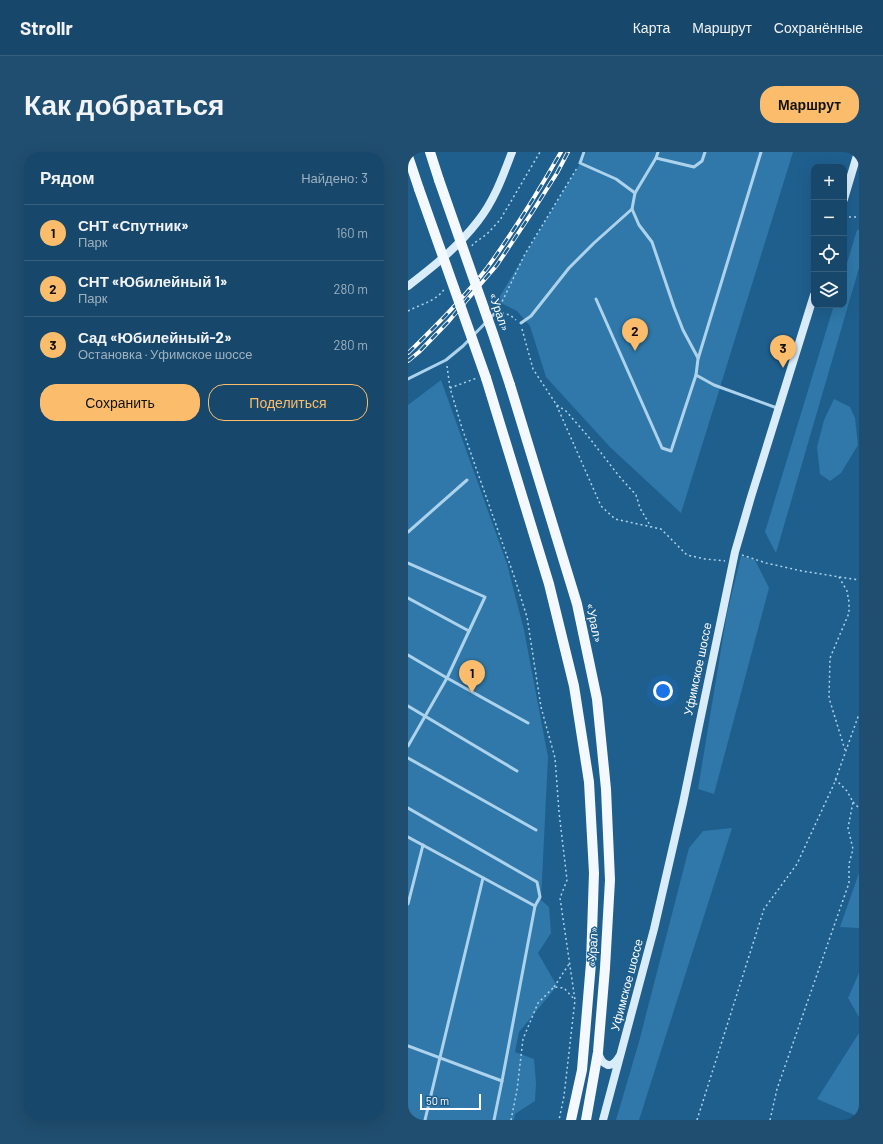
<!DOCTYPE html>
<html lang="ru">
<meta charset="utf-8">
<style>
body{margin:0;font-family:Barlow,sans-serif;background:#204e70;color:#f1f3f6}
.controls{position:absolute;right:12px;top:12px;display:grid;overflow:hidden;border-radius:8px;box-shadow:0 4px 16px #0002}
.controls button{width:36px;height:36px;display:grid;place-items:center;padding:0;border:0;border-bottom:1px solid #365f7e;background:#17476a;color:#f1f3f6;font:20px sans-serif}
.scale{position:absolute;left:12px;bottom:10px;width:61px;box-sizing:border-box;padding-left:4px;border:2px solid #fff;border-top:0;font-size:11px;line-height:14px;white-space:nowrap;color:#fff;-webkit-text-stroke:3px #1f5f8e;paint-order:stroke}
.you{position:absolute;left:255px;top:539px;width:14px;height:14px;margin:-10px;border:3px solid #fff;border-radius:50%;background:#1a73e8;box-shadow:0 0 0 6px #1a73e833}
.badge{display:grid;place-items:center;width:26px;height:26px;border-radius:50%;background:#fbbd6c;color:#111;font-size:13px;font-weight:700}
.pin{position:absolute;translate:-50% -33px;filter:drop-shadow(0 1px 2px #0008)}
.pin::after{content:'';position:absolute;top:21px;width:14px;height:12px;background:inherit;clip-path:polygon(0 0,100% 0,50% 100%)}
.list{margin:0;padding:0;list-style:none}
h2{display:flex;justify-content:space-between;align-items:center;height:52px;margin:0;padding:0 16px;font-size:17px}
h2 small{font-size:13px;font-weight:400;color:#9eb2c1}
.list li{display:grid;grid-template-columns:26px 1fr auto;gap:12px;align-items:center;box-sizing:border-box;height:56px;padding:0 16px;border-top:1px solid #365f7e}
.list b{display:block;font-size:15px;white-space:nowrap}
.list p{margin:0;font-size:13px;white-space:nowrap;color:#9eb2c1}
.list em{font-size:13px;font-style:normal;color:#9eb2c1}
.actions{display:flex;gap:8px;padding:12px 16px}
.actions a{flex:1;padding:9px 0;border:1px solid #fbbd6c;border-radius:16px;text-align:center;font-size:14px;color:#fbbd6c}
.actions .main{background:#fbbd6c;color:#111}
.icon{flex:none;width:22px;height:22px;fill:none;stroke:currentColor;stroke-width:2;stroke-linecap:round;stroke-linejoin:round}
.map{position:relative;flex:none;width:451px;height:968px;overflow:hidden;border-radius:16px}
header{display:flex;align-items:center;gap:24px;box-sizing:border-box;height:56px;padding:0 20px;background:#17476a;border-bottom:1px solid #365f7e}
header strong{font-size:19px}
nav{display:flex;gap:22px;margin-inline-start:auto;font-size:14px}
.intro{display:flex;align-items:center;justify-content:space-between;box-sizing:border-box;height:96px;padding:0 24px}
h1{margin:0;font-size:28px}
.button{padding:10px 18px;border-radius:16px;background:#fbbd6c;color:#111;font-size:14px;font-weight:700}
main{display:flex;gap:24px;padding:0 24px}
aside{flex:1;background:#17476a;border-radius:16px;box-shadow:0 4px 16px #0002}
.map>svg:first-child{display:block}
.green{fill:#2f78a9}
.lines{fill:none;stroke-linecap:round;stroke-linejoin:round}
.path{stroke:#add3ec;stroke-width:1.5;stroke-dasharray:2 3;stroke-linecap:butt}
.lane{stroke:#add3ec;stroke-width:3}
.secondary{stroke:#d9ecf9;stroke-width:8}
.primary{stroke:#f3f9ff;stroke-width:10}
.rail-casing{stroke:#fff;stroke-width:4}
.rail{stroke:#1f5f8e;stroke-width:2.5;stroke-dasharray:8;stroke-linecap:butt}
.primary-bridge{stroke:#f3f9ff;stroke-width:10}
.labels{text-anchor:middle;stroke-width:3;stroke-linejoin:round;paint-order:stroke}
.street-label{font-size:12px;fill:#fff;stroke:#1f5f8e}
</style>
<header>
<strong>Strollr</strong>
<nav><a>Карта</a><a>Маршрут</a><a>Сохранённые</a></nav>
</header>
<div class="intro"><h1>Как добраться</h1><a class="button">Маршрут</a></div>
<main>
<aside>
<h2>Рядом<small>Найдено: 3</small></h2>
<ul class="list">
<li><span class="badge">1</span><div><b>СНТ «Спутник»</b><p>Парк</p></div><em>160 m</em></li>
<li><span class="badge">2</span><div><b>СНТ «Юбилейный 1»</b><p>Парк</p></div><em>280 m</em></li>
<li><span class="badge">3</span><div><b>Сад «Юбилейный-2»</b><p>Остановка · Уфимское шоссе</p></div><em>280 m</em></li>
</ul>
<div class="actions"><a class="main">Сохранить</a><a>Поделиться</a></div>
</aside>
<div class="map">
<svg width="451" height="968" viewBox="0 0 451 968">
<rect width="100%" height="100%" fill="#1f5f8e"/>
<g class="green">
<path d="M179,0H385L273,361L202,295L138,225L122,174L109,159L89,149Z"/>
<path d="M449,78H451V116L368,401L357,380L426,153H436V121Z"/>
<path d="M33,228L99,412L116,478L140,605L133,748L141,755L143,781L130,801L149,834L111,880L107,900L126,907L128,931L127,949L107,962L106,968H0V253Z"/>
<path d="M426,247L442,255L447,266L450,293L433,321L422,329L412,322L409,295L416,268Z"/>
<path d="M333,404L347,408L361,436L306,642L290,637L319,461Z"/>
<path d="M324,676L231,968H208L231,890L281,696L295,679Z"/>
<path d="M451,721V776L432,775Z"/>
<path d="M451,821V865L440,846Z"/>
<path d="M451,881V965L409,947Z"/>
</g>
<g class="lines">
<g class="path">
<path d="M436,65H451"/>
<path d="M64,94L65,92L79,82L92,68L132,0"/>
<path d="M92,154L117,102L169,16"/>
<path d="M0,159C13,152 29,149 37,136"/>
<path d="M94,161L102,163L108,168"/>
<path d="M114,177L125,217L148,252L193,354L207,367L253,377L279,403L297,407L317,409"/>
<path d="M39,214L42,236L54,276L106,424L119,465L133,555L147,606L151,660L159,728L152,746L167,848L156,944L151,968"/>
<path d="M42,236L69,226"/>
<path d="M149,253L158,259L179,283L211,324L228,343L232,356L243,375"/>
<path d="M334,403L358,411L394,419L451,428"/>
<path d="M431,425L439,439L441,450V461L422,506L421,546L437,598"/>
<path d="M445,650L451,656"/>
<path d="M146,835L161,812"/>
<path d="M103,968L109,938L115,887L130,851L146,835L156,836L167,848"/>
<path d="M289,968L356,757L389,712L426,632L451,562"/>
<path d="M362,968L369,937L441,731V712L445,697L440,676L445,650L439,639L427,627"/>
</g>
<g class="lane">
<path d="M176,0L172,11L208,27L227,41"/>
<path d="M248,6L286,15L294,9L297,0"/>
<path d="M224,57L231,73L244,90L266,155L275,178L290,206"/>
<path d="M188,147L254,296L263,299L288,223L290,207L353,0"/>
<path d="M113,171L123,164L161,116L186,91L224,57L227,41L248,6L250,0"/>
<path d="M288,223L306,233L369,256"/>
<path d="M0,227L38,208L55,194L89,159"/>
<path d="M0,380L59,328"/>
<path d="M0,411L77,445L39,526L0,594"/>
<path d="M0,446L61,479"/>
<path d="M0,503L39,526L120,571"/>
<path d="M0,554L109,619"/>
<path d="M0,606L128,678"/>
<path d="M0,656L129,730L132,745L127,754L94,929L86,968"/>
<path d="M0,685L127,754"/>
<path d="M0,752L15,693"/>
<path d="M0,894L94,929"/>
<path d="M17,968L75,726"/>
</g>
<g class="secondary">
<path d="M436,47L450,0"/>
<path d="M0,134C25,115 50,95 70,69C86,49 95,24 104,0"/>
<path d="M190,900C194,914 203,918 211,905"/>
<path d="M195,968L246,777L275,651L327,400L343,345L406,143"/>
</g>
<g class="primary">
<path d="M22,0L31,28"/>
<path d="M0,4L11,37"/>
<path d="M78,226L141,432L166,534L181,630L186,721L183,811L174,918L163,968"/>
<path d="M102,233L169,452L189,547L198,637L202,728L197,816L190,900L178,968"/>
</g>
<defs>
<g id="rail">
<path d="M0,201C28,174 55,147 79,116C106,79 130,40 153,0"/>
<path d="M0,209L11,200L40,170L89,113L123,62L149,21L160,0"/>
</g>
</defs>
<use href="#rail" class="rail-casing"/>
<use href="#rail" class="rail"/>
<g class="primary-bridge">
<path d="M31,28L85,182L102,233"/>
<path d="M11,37L78,226"/>
</g>
</g>
<g class="labels">
<g class="street-label">
<text transform="translate(91 160) rotate(71)" y="4">«Урал»</text>
<text transform="translate(186 471) rotate(78)" y="4">«Урал»</text>
<text transform="translate(290 517) rotate(-78)" y="4">Уфимское шоссе</text>
<text transform="translate(185 795) rotate(-87)" y="4">«Урал»</text>
<text transform="translate(219 833) rotate(-75)" y="4">Уфимское шоссе</text>
</g>
</g>
</svg>
<div class="controls">
<button>+</button>
<button>−</button>
<button><svg class="icon" aria-label="locate" viewBox="0 0 24 24"><circle cx="12" cy="12" r="6"/><path d="M12 2v4M12 18v4M2 12h4M18 12h4"/></svg></button>
<button><svg class="icon" aria-label="layers" viewBox="0 0 24 24"><path d="M12 4l9 5-9 5-9-5zM3 14l9 5 9-5"/></svg></button>
</div>
<div class="scale">50 m</div>
<div class="you"></div>
<div class="pin badge" style="left:64px;top:541px">1</div>
<div class="pin badge" style="left:227px;top:199px">2</div>
<div class="pin badge" style="left:375px;top:216px">3</div>
</div>
</main>
